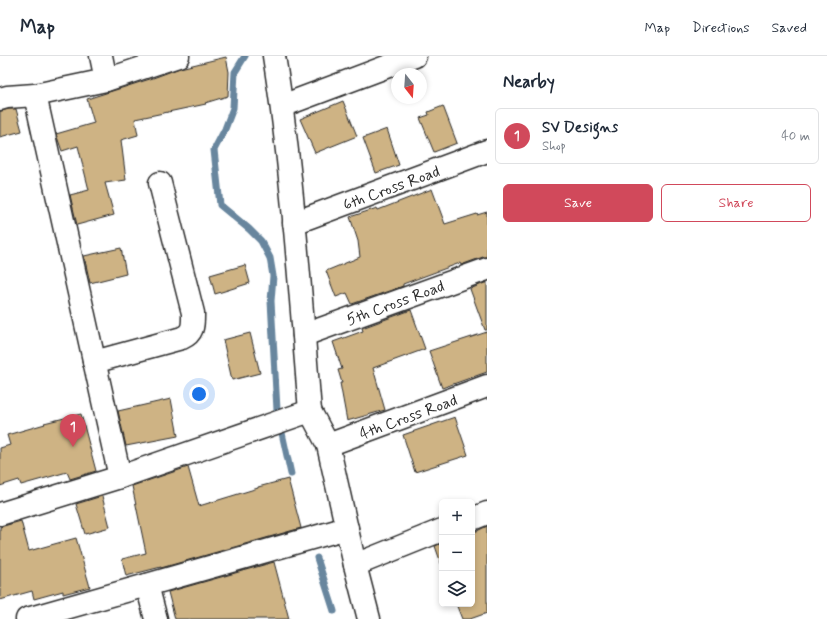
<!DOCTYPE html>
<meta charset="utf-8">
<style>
body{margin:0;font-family:Mynerve,sans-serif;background:#f6f6f7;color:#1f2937}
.controls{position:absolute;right:12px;bottom:12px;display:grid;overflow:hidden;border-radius:6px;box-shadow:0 2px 6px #0003}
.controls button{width:36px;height:36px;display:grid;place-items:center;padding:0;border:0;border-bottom:1px solid #e0e1e3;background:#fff;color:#1f2937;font:20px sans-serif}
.compass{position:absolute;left:391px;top:12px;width:36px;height:36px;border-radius:50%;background:#fff;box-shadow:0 2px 6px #0003;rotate:163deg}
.you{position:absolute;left:199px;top:338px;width:14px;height:14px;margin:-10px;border:3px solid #fff;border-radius:50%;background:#1a73e8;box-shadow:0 0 0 6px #1a73e833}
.badge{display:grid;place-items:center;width:26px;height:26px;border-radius:50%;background:#d1495b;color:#fff;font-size:13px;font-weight:700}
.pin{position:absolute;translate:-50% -33px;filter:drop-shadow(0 1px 2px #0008)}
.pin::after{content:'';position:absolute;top:21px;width:14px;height:12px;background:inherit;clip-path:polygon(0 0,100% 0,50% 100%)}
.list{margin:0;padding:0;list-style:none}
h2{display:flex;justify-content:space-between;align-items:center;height:52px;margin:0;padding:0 16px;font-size:17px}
h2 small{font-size:13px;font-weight:400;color:#747a83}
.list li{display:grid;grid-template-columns:26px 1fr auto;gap:12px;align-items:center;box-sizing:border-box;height:56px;margin:0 8px 8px;padding:0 8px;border:1px solid #e0e1e3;border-radius:6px}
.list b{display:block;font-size:15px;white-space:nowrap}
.list p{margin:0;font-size:13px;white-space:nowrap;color:#747a83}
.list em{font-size:13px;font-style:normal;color:#747a83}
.actions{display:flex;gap:8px;padding:12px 16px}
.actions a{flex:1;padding:9px 0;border:1px solid #d1495b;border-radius:6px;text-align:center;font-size:14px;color:#d1495b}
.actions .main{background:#d1495b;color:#fff}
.icon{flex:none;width:22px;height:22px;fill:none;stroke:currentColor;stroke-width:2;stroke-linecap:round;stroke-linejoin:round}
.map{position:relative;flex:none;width:487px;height:563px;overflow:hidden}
header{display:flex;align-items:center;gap:24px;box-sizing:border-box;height:56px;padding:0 20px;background:#fff;border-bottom:1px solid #e0e1e3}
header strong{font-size:19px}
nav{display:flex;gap:22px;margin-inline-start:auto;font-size:14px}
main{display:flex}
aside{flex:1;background:#fff}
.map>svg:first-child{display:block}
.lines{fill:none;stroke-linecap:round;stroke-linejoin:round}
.stream{stroke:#67869e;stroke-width:7}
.building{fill:#ceb384;stroke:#2b2b2b}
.street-casing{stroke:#2b2b2b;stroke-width:25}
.secondary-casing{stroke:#2b2b2b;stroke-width:25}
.street{stroke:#fff;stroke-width:22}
.secondary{stroke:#fff;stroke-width:22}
.labels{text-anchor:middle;stroke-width:4;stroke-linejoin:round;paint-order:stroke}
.street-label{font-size:16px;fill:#2b2b2b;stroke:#fff}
</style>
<header>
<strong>Map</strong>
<nav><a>Map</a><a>Directions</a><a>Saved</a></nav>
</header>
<main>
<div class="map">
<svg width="487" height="563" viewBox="0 0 487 563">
<rect width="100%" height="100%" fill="#fff"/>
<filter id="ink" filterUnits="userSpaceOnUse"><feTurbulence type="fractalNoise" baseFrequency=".025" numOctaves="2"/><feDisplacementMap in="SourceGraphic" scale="8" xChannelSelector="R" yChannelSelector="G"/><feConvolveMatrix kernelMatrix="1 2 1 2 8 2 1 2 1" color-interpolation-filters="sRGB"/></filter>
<g filter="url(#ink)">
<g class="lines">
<g class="stream">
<path d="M245,0L235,16L233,52L225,73L214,94L220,149L249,173L261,185L270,202L273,220L271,245L277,354"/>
<path d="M282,377L291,418"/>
<path d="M317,502L334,555"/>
</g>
</g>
<g class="building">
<path d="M226,1L229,16L228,40L205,47L206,48L135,63L138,79L121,84L126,124L105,127L114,159L77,169L70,139L89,134L78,90L62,95L56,78L94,67L87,43L153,22L180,12Z"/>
<path d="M343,45L357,80L315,97L300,63Z"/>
<path d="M443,50L457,87L434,96L420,62L429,59L428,56Z"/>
<path d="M9,53H16L22,75L0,81V55Z"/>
<path d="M387,73L399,109L376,117L363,82Z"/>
<path d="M432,133L445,168L477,158V159L487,156V201H483L461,209L460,207L403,228V230L352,248L347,237L336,241L326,215L360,201L358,185L350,161L377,152L378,154Z"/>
<path d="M121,192L126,218L90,227L84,200Z"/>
<path d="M245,209L250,227L215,238L210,219Z"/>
<path d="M487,226V274H485L470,233Z"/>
<path d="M411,254L425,293L373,312L385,354L347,365L340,327H342L338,314L342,313L333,286L363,275L362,272Z"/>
<path d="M487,276V316L442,332L429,295Z"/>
<path d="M250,277L260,317L232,324L223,284Z"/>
<path d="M171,343L178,380L126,390L118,355Z"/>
<path d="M81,358L96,415L70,423L67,416L21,429L19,424L0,430V392L10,389L7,379L45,368L44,367Z"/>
<path d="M455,361L468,399L415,416L403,379Z"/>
<path d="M188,411L199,450L258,432V431L288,423L301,472L161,512V511L126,520L122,503L146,497L132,430Z"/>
<path d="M102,440L110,471L85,478L76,448Z"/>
<path d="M21,465L29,495L76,482L90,531L63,538V535L34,543L32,535L0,544V471Z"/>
<path d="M487,470V557L470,563H462L456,548H472V475H477Z"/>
<path d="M442,487V510L435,490Z"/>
<path d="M274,506L289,563H175L168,536Z"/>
</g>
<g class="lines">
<defs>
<g id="street">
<path d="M101,0L106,24"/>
<path d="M274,0C293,117 300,237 310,355"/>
<path d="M35,39L120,421"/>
<path d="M0,43L7,41L35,39L106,24L178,0"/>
<path d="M282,50L415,0"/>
<path d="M294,167L487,95"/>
<path d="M304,279L487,213"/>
<path d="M94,306L182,282C194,277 193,268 193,257L160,127"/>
<path d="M328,389L487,330"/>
<path d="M472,463L487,457"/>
<path d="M355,509L442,474"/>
<path d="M147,529L156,563"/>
<path d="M27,563L347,472"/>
</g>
<path id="secondary" d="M0,458L120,421L310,355L328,389L355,509L369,563"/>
</defs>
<use href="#street" class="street-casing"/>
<use href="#secondary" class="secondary-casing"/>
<use href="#street" class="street"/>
<use href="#secondary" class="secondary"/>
</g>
</g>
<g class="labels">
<g class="street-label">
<text transform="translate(391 131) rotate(-20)" y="6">6th Cross Road</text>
<text transform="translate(395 246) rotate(-20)" y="6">5th Cross Road</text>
<text transform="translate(408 360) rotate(-20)" y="6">4th Cross Road</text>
</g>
</g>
</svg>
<div class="controls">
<button>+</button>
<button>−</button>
<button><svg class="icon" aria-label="layers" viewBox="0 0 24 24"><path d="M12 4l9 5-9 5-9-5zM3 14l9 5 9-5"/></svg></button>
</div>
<svg class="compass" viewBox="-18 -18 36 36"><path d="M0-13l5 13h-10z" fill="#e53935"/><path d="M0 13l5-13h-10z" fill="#747a83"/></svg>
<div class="you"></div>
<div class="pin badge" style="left:73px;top:391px">1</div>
</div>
<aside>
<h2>Nearby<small></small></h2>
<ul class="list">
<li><span class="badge">1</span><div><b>SV Designs</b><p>Shop</p></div><em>40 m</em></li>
</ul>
<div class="actions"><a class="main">Save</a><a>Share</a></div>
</aside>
</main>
